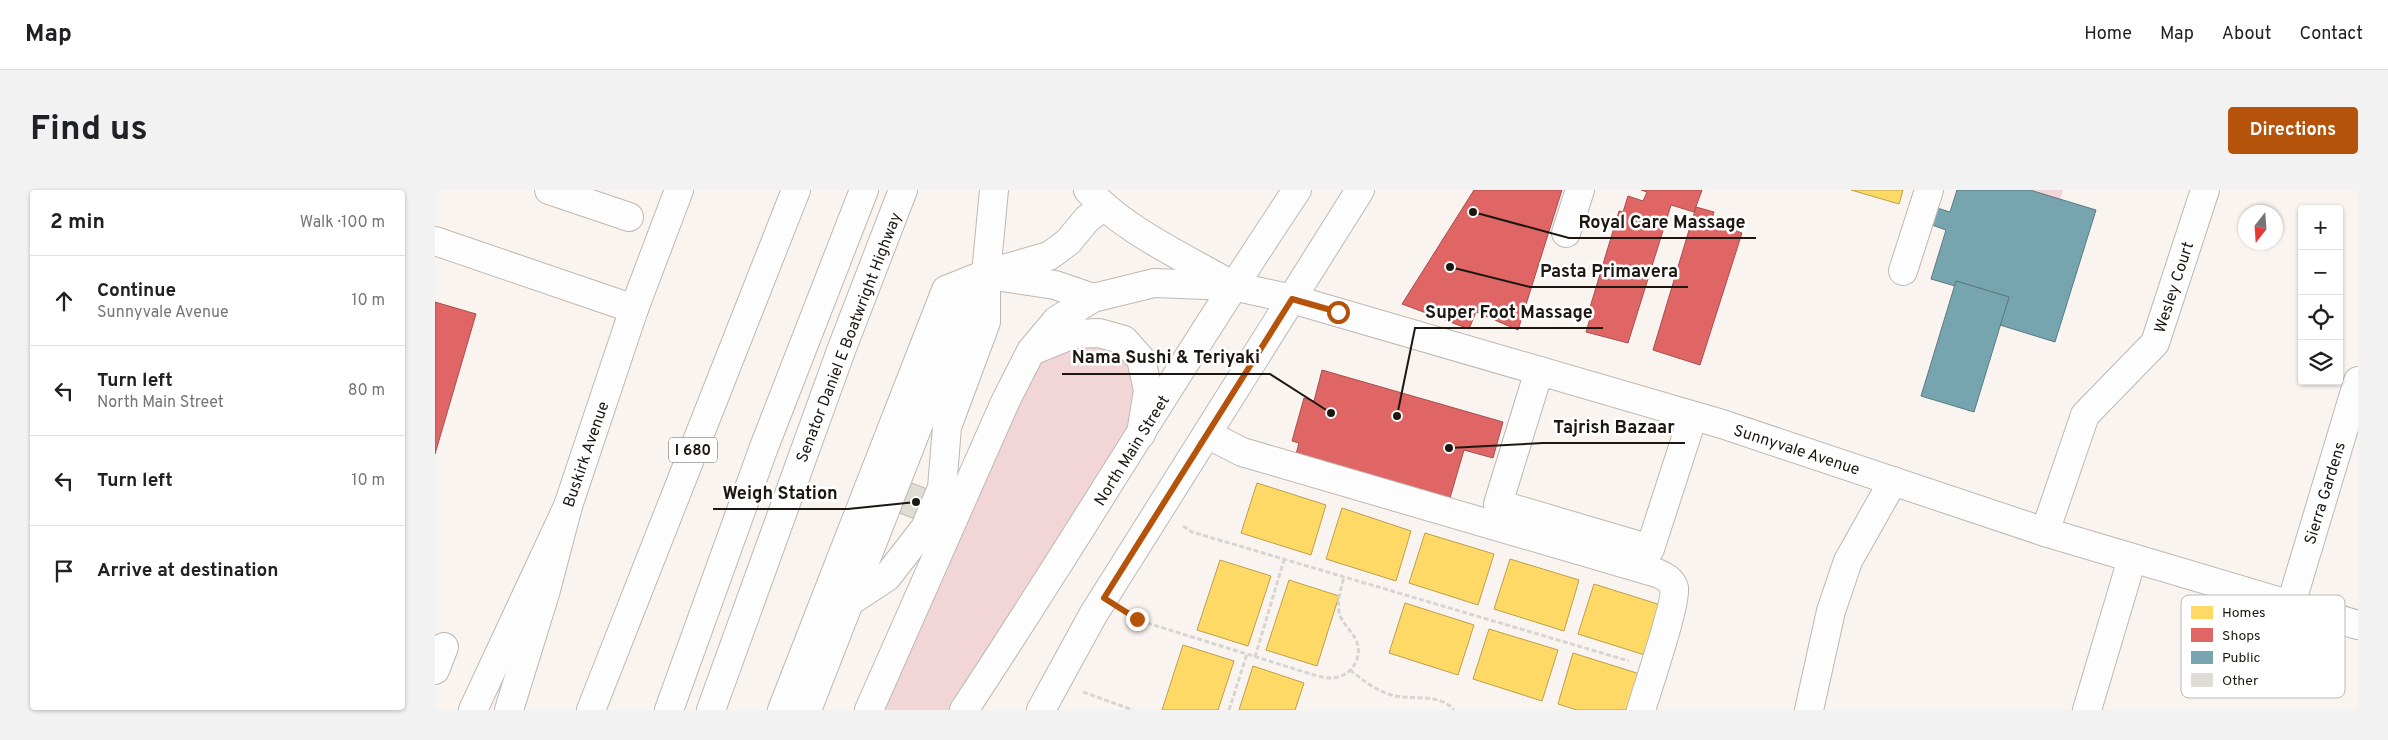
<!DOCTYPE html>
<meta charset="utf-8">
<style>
body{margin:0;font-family:Overpass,sans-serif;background:#f2f2f2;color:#202124}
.controls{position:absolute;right:15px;top:15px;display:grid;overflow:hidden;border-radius:5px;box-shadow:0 1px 4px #0004}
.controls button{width:45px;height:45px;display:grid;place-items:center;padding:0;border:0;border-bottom:1px solid #e0e0e0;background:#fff;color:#202124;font:25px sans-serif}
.compass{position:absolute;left:1803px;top:15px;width:45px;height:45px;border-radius:50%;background:#fff;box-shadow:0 1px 4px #0004;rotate:197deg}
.stop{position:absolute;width:15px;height:15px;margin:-11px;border:4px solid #b45309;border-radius:50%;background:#fff}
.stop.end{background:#b45309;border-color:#fff;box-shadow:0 1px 5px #0008}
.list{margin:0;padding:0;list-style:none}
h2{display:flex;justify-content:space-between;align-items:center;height:65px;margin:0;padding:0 20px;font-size:21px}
h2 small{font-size:16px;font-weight:400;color:#757577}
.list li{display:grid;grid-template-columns:32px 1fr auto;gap:15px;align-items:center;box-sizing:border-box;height:90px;padding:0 20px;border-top:1px solid #e0e0e0}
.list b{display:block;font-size:19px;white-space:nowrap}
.list p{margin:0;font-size:16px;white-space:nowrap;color:#757577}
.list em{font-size:16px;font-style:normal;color:#757577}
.icon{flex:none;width:28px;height:28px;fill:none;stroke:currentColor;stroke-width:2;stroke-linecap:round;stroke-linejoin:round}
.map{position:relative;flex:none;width:1923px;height:520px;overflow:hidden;border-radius:5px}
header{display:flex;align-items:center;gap:30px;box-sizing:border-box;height:70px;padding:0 25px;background:#fff;border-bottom:1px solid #e0e0e0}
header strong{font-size:24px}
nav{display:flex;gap:28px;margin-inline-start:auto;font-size:18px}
.intro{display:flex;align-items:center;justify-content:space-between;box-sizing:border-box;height:120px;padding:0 30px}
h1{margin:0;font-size:35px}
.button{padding:12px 22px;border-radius:5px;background:#b45309;color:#fff;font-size:18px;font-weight:700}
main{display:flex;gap:30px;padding:0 30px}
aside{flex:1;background:#fff;border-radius:5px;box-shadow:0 1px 4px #0004}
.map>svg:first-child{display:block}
.green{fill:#f2d5d6}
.homes{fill:#ffd966;stroke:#bb9f4d}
.shops{fill:#e06666;stroke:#a64e4d}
.public{fill:#76a5af;stroke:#5b7a80}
.building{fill:#dfdbd5;stroke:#b9b5b0}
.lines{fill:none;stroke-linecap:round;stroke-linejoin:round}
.minor-casing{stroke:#bdb8b3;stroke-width:30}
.major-casing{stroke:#bdb8b3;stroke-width:30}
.highway-casing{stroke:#bdb8b3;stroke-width:30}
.path{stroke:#d7d5d4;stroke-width:3;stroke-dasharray:5 2.5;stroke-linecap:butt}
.minor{stroke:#fefdfd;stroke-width:28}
.major{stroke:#fefdfd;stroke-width:28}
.highway{stroke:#fefdfd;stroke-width:28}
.route{stroke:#b45309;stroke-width:6}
.labels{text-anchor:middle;stroke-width:5;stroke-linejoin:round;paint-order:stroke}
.shield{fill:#fff;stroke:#615d59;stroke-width:1}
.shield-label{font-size:15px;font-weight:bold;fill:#1d1712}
.street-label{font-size:16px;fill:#1d1712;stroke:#fff}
.key{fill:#fff;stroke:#bbb9b8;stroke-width:1}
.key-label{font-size:14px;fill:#1d1712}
.leader{fill:none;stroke:#1d1712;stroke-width:2}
.callout-dot{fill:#1d1712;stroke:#fff;stroke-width:2}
.callout-label{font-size:18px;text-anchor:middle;font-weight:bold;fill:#1d1712;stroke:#fff;stroke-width:5;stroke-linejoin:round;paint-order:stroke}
</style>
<header>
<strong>Map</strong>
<nav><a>Home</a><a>Map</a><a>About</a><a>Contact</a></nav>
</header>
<div class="intro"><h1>Find us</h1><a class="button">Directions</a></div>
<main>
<aside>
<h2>2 min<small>Walk · 100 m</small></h2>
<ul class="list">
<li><svg class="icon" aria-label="ahead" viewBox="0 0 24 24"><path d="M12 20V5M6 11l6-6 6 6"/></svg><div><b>Continue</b><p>Sunnyvale Avenue</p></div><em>10 m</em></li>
<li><svg class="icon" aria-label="left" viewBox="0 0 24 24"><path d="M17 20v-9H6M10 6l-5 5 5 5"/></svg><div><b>Turn left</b><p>North Main Street</p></div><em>80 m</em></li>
<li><svg class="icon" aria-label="left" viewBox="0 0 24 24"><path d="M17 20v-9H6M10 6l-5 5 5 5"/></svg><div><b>Turn left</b></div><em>10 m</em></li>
<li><svg class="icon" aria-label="arrive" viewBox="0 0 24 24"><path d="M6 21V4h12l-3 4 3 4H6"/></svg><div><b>Arrive at destination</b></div></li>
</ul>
</aside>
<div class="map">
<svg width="1923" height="520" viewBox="0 0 1923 520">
<rect width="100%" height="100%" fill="#f9f4ef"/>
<g class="green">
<path d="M1595,0H1628L1625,9Z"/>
<path d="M638,144L706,169V244L528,520H434L596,161Z"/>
</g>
<g class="homes">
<path d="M1416,0H1468L1464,14Z"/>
<path d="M822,293L891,315L876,365L806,343Z"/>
<path d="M907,318L976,341L961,391L891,369Z"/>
<path d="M990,343L1059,364L1043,415L974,393Z"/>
<path d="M1075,369L1144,390L1129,441L1059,419Z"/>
<path d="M785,370L836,386L813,456L762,440Z"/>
<path d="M854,390L904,406L882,476L831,460Z"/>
<path d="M1159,394L1229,416L1213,466L1143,444Z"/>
<path d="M970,413L1039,435L1023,485L954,463Z"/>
<path d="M1054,439L1123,460L1107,511L1038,489Z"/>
<path d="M748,455L799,471L783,520H727Z"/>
<path d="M1138,463L1208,485L1197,520H1142L1123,514Z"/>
<path d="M818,476L869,493L860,520H804Z"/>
</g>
<g class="shops">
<path d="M1039,0H1127L1083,140L1041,122L1034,139L967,114Z"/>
<path d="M1206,0H1267L1259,22L1236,15L1193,153L1151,142L1156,125L1153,124L1184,21L1188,22L1193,6L1208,11L1212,2Z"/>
<path d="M1261,17L1279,22L1276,32L1307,43L1265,175L1218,160Z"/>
<path d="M0,112L41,124L0,264Z"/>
<path d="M887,180L1068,232L1058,268L1029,260L1015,308L861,264L864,253L857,251L869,208L879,211Z"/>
</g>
<g class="public">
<path d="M1522,0H1595L1661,20L1620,152L1565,135L1574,107L1521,91L1520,96L1496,89L1511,40L1497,35L1502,18L1515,22Z"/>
<path d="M1521,91L1574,107L1539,222L1486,206Z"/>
</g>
<path class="building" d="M474,292L500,302L488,332L462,322Z"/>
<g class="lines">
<defs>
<g id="minor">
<path d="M114,0L194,27"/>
<path d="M1131,43L1145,0"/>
<path d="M0,51L199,119"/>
<path d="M1468,81L1494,0"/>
<path d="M560,86L620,95L658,108"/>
<path d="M857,109L1287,234L1610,342L1923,435"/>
<path d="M1104,181L1063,314L1215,359L1258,226"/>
<path d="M772,244L807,262L1222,383C1229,386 1237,390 1239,398C1242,412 1212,500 1206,520"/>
<path d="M1610,342L1650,225L1720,153L1770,0"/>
<path d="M414,412L452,387L490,338L507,298L512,237L551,132V84L559,0"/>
<path d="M1856,414L1923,191"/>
<path d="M0,480L9,457"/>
<path d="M38,520L133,316L199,119L244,0"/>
<path d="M347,520L511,100L551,84L614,66L633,52L652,29L668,17"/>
<path d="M372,520L528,121L551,84"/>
<path d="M1374,520L1396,421L1413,371L1458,291"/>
<path d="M1652,520L1697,369"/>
</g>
<g id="major">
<path d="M798,96L857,109"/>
<path d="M529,520C643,348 747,171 862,0"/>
<path d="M606,520L658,425L925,0"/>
</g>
<g id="highway">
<path d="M653,0C687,39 750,68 795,94"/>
<path d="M599,160L638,144L664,143L689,150L706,169L713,200L706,244"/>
<path d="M74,520L111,400L133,316"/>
<path d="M156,520L361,0"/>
<path d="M234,520L329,257L429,0"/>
<path d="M276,520L407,158L468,0"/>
<path d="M434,520L571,210L596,161L622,130L658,108L719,93L798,96"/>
</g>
</defs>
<use href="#minor" class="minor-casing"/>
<use href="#major" class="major-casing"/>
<use href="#highway" class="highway-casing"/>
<g class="path">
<path d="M748,336L757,342L1194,471"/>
<path d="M692,423L706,431L879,485C887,487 897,490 906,486C921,480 928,462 920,448C915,439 906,432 904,422C902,410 906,398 909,387"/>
<path d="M820,467L849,370"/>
<path d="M915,480C928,490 940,500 956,505C976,511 1004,502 1019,520"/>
<path d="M648,502L698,520"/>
<path d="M794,520L812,464"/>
</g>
<use href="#minor" class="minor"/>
<use href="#major" class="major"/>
<use href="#highway" class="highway"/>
</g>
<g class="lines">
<path class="route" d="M702,429L669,408L857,109L903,122"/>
</g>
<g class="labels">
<rect class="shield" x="234" y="247.5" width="48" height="25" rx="4"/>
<g class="shield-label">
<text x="258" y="265">I 680</text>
</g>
<g class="street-label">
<text transform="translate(1738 97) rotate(-72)" y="6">Wesley Court</text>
<text transform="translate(413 147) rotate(-69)" y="6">Senator Daniel E Boatwright Highway</text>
<text transform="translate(1362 259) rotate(18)" y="6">Sunnyvale Avenue</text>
<text transform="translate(696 260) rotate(-58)" y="6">North Main Street</text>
<text transform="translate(150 264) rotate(-71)" y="6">Buskirk Avenue</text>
<text transform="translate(1889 303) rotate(-73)" y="6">Sierra Gardens</text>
</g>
</g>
<rect x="1746" y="405" width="164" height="103" rx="8" class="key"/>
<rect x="1756" y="416" width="22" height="13" fill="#ffd966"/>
<rect x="1756" y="438" width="22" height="14" fill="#e06666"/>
<rect x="1756" y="461" width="22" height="13" fill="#76a5af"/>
<rect x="1756" y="483" width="22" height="14" fill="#dfdbd5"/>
<g class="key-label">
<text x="1787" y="427">Homes</text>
<text x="1787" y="450">Shops</text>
<text x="1787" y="472">Public</text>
<text x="1787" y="495">Other</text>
</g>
<path class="leader" d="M1038 22L1134 48H1321M1015 77L1095 97H1253M962 226L980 138H1168M896 223L835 184H627M1014 258L1108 253H1250M481 312L413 319H278"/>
<g class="callout-dot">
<circle cx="1038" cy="22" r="5"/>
<circle cx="1015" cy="77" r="5"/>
<circle cx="962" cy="226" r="5"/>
<circle cx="896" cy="223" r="5"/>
<circle cx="1014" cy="258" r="5"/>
<circle cx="481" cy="312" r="5"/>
</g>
<g class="callout-label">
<text x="1227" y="38">Royal Care Massage</text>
<text x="1174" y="87">Pasta Primavera</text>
<text x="1074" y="128">Super Foot Massage</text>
<text x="731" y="173">Nama Sushi &amp; Teriyaki</text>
<text x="1179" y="243">Tajrish Bazaar</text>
<text x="345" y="309">Weigh Station</text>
</g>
</svg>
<div class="controls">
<button>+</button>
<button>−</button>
<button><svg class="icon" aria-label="locate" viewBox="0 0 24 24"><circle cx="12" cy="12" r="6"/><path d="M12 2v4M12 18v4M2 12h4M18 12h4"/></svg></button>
<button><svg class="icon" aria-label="layers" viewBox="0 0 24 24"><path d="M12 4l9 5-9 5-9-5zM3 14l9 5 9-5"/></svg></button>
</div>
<svg class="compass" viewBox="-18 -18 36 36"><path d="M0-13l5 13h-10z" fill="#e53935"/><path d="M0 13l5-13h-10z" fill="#757577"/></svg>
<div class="stop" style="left:903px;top:122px"></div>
<div class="stop end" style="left:702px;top:429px"></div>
</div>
</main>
